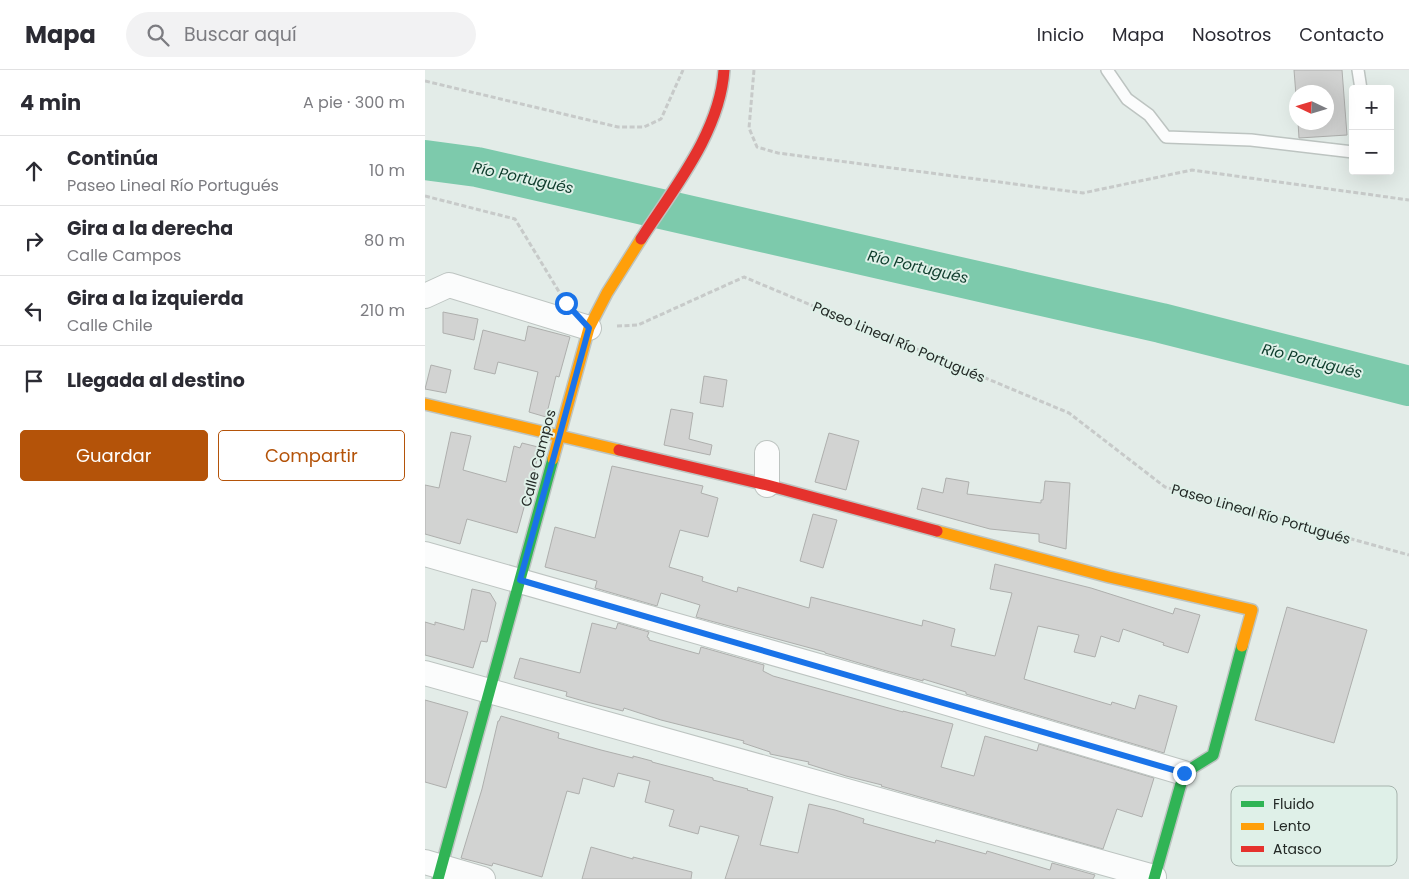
<!DOCTYPE html>
<html lang="es">
<meta charset="utf-8">
<style>
body{margin:0;font-family:Poppins,sans-serif;background:#f2f2f3;color:#2b2b33}
.controls{position:absolute;right:15px;top:15px;display:grid;overflow:hidden;border-radius:5px;box-shadow:0 5px 20px #0002}
.controls button{width:45px;height:45px;display:grid;place-items:center;padding:0;border:0;border-bottom:1px solid #e1e1e2;background:#fff;color:#2b2b33;font:25px sans-serif}
.compass{position:absolute;left:864px;top:15px;width:45px;height:45px;border-radius:50%;background:#fff;box-shadow:0 5px 20px #0002;rotate:274deg}
.stop{position:absolute;width:15px;height:15px;margin:-11px;border:4px solid #1a73e8;border-radius:50%;background:#fff}
.stop.end{background:#1a73e8;border-color:#fff;box-shadow:0 1px 5px #0008}
.list{margin:0;padding:0;list-style:none}
h2{display:flex;justify-content:space-between;align-items:center;height:65px;margin:0;padding:0 20px;font-size:21px}
h2 small{font-size:16px;font-weight:400;color:#7c7c81}
.list li{display:grid;grid-template-columns:32px 1fr auto;gap:15px;align-items:center;box-sizing:border-box;height:70px;padding:0 20px;border-top:1px solid #e1e1e2}
.list b{display:block;font-size:19px;white-space:nowrap}
.list p{margin:0;font-size:16px;white-space:nowrap;color:#7c7c81}
.list em{font-size:16px;font-style:normal;color:#7c7c81}
.actions{display:flex;gap:10px;padding:15px 20px}
.actions a{flex:1;padding:11px 0;border:1px solid #b45309;border-radius:5px;text-align:center;font-size:18px;color:#b45309}
.actions .main{background:#b45309;color:#fff}
.icon{flex:none;width:28px;height:28px;fill:none;stroke:currentColor;stroke-width:2;stroke-linecap:round;stroke-linejoin:round}
.map{position:relative;flex:none;width:984px;height:809px;overflow:hidden}
header{display:flex;align-items:center;gap:30px;box-sizing:border-box;height:70px;padding:0 25px;background:#fff;border-bottom:1px solid #e1e1e2}
header strong{font-size:24px}
nav{display:flex;gap:28px;margin-inline-start:auto;font-size:18px}
.search{width:350px;height:45px;background:#f2f2f3;display:flex;align-items:center;gap:12px;box-sizing:border-box;padding:0 18px;border-radius:28px;color:#7c7c81;font-size:19px}
main{display:flex}
aside{flex:1;background:#fff}
.map>svg:first-child{display:block}
.lines{fill:none;stroke-linecap:round;stroke-linejoin:round}
.river{stroke:#7dcaac;stroke-width:40}
.building{fill:#d2d3d2;stroke:#aeafad}
.lane-casing{stroke:#bdc4c1;stroke-width:14}
.street-casing{stroke:#bdc4c1;stroke-width:26}
.fast-casing{stroke:#bdc4c1;stroke-width:14}
.slow-casing{stroke:#bdc4c1;stroke-width:14}
.jam-casing{stroke:#bdc4c1;stroke-width:14}
.path{stroke:#c7cac9;stroke-width:3;stroke-dasharray:5 2.5;stroke-linecap:butt}
.lane{stroke:#fbfcfc;stroke-width:11}
.street{stroke:#fbfcfc;stroke-width:24}
.fast{stroke:#30b455;stroke-width:11}
.slow{stroke:#ff9f0a;stroke-width:11}
.jam{stroke:#e5322d;stroke-width:11}
.route{stroke:#1a73e8;stroke-width:6}
.labels{text-anchor:middle;stroke-width:4;stroke-linejoin:round;paint-order:stroke}
.street-label{font-size:14px;fill:#232926;stroke:#dff0e8}
.water-label{font-size:15px;font-style:italic;fill:#0e3c2c;stroke:#dff0e8}
.key{fill:#dff0e8;stroke:#a7b4ae;stroke-width:1}
.key-label{font-size:14px;fill:#232926}
</style>
<header>
<strong>Mapa</strong>
<div class="search"><svg class="icon" aria-label="search" viewBox="0 0 24 24"><circle cx="10" cy="10" r="6"/><path d="M15 15l6 6"/></svg>Buscar aquí</div>
<nav><a>Inicio</a><a>Mapa</a><a>Nosotros</a><a>Contacto</a></nav>
</header>
<main>
<aside>
<h2>4 min<small>A pie · 300 m</small></h2>
<ul class="list">
<li><svg class="icon" aria-label="ahead" viewBox="0 0 24 24"><path d="M12 20V5M6 11l6-6 6 6"/></svg><div><b>Continúa</b><p>Paseo Lineal Río Portugués</p></div><em>10 m</em></li>
<li><svg class="icon" aria-label="right" viewBox="0 0 24 24"><path d="M7 20v-9h11M14 6l5 5-5 5"/></svg><div><b>Gira a la derecha</b><p>Calle Campos</p></div><em>80 m</em></li>
<li><svg class="icon" aria-label="left" viewBox="0 0 24 24"><path d="M17 20v-9H6M10 6l-5 5 5 5"/></svg><div><b>Gira a la izquierda</b><p>Calle Chile</p></div><em>210 m</em></li>
<li><svg class="icon" aria-label="arrive" viewBox="0 0 24 24"><path d="M6 21V4h12l-3 4 3 4H6"/></svg><div><b>Llegada al destino</b></div></li>
</ul>
<div class="actions"><a class="main">Guardar</a><a>Compartir</a></div>
</aside>
<div class="map">
<svg width="984" height="809" viewBox="0 0 984 809">
<rect width="100%" height="100%" fill="#e3ece8"/>
<g class="lines">
<path class="river" d="M0,90L52,97L736,253L984,316"/>
</g>
<g class="building">
<path d="M869,0H917L922,65L874,68L873,52H902V22H872V38Z"/>
<path d="M18,242L53,249L49,270L18,263Z"/>
<path d="M103,256L145,267L134,307L131,306L121,347L104,342L113,302L73,292L70,304L49,299L58,260L100,271Z"/>
<path d="M6,295L26,300L21,323L0,319Z"/>
<path d="M279,306L302,310L298,337L275,333Z"/>
<path d="M246,339L268,343L264,369L287,375L285,385L239,375Z"/>
<path d="M26,362L46,366L38,400L81,412L89,376L95,378L97,373L113,377L112,382L114,383L92,463L42,449L35,474L0,464V415L14,418Z"/>
<path d="M404,363L434,371L421,420L390,412Z"/>
<path d="M187,396L278,416L276,423L293,428L283,467L255,460L244,497L278,507L277,511L312,522L313,517L384,538L386,527L497,556L498,550L530,559L526,576L570,586L587,523L565,519L570,494L666,518L748,544L750,538L775,545L763,583L738,575L739,573L698,559L694,572L676,566L670,587L649,582L654,565L613,556L599,609L686,635L687,632L710,639L714,625L752,636L739,683L541,624V622L498,609V611L458,600L400,583V582L271,547L275,535L236,523L232,536L170,518L172,511L120,497L130,457L170,468Z"/>
<path d="M521,408L544,412L542,424L616,433V430H618L620,411L645,413L641,479L614,472V464L565,459L492,439L497,418L518,423Z"/>
<path d="M388,444L412,450L398,498L375,491Z"/>
<path d="M47,519L65,523L71,533L62,572L56,571L48,598L0,585V552L10,555V552L39,560Z"/>
<path d="M862,537L942,560L909,673L830,650Z"/>
<path d="M167,553L191,559L193,553L224,562L222,567L224,568V570L274,584L276,577L339,595L338,601L348,606L478,642V641L528,654L516,697L549,706L560,666L612,681L614,674L729,708L717,747L692,739L678,779L456,716L457,715L421,706L383,694L384,692L345,684V682L318,673L319,671L236,650L199,638L198,641L162,632L141,626L142,622L89,608L95,588L155,603Z"/>
<path d="M0,630L43,642L21,718L0,712Z"/>
<path d="M76,646L134,663L133,668L176,680L208,688V686L227,691V692L288,708V710L323,719L322,720L348,727L335,775L373,783L384,734L410,740L439,749L438,753L510,773L511,770L561,784L562,781L625,800L627,793L670,805L668,809H300L314,766L275,756L273,764L244,756L249,740L220,732L225,711L193,703L189,717L158,708L154,724L142,721L117,807L68,793L67,796L36,788L57,719L73,651H74Z"/>
<path d="M166,777L208,789V787L267,802L266,809H157Z"/>
</g>
<g class="lines">
<defs>
<g id="lane">
<path d="M682,0L702,29L724,45L741,67L826,70L928,82"/>
<path d="M933,0L936,19"/>
</g>
<g id="street">
<path d="M0,226L24,215L164,258"/>
<path d="M342,415V383"/>
<path d="M0,484L485,622L759,703"/>
<path d="M0,603L729,807"/>
<path d="M0,792L58,809"/>
</g>
<g id="fast">
<path d="M13,809L128,389"/>
<path d="M729,809L759,703L788,685L817,576"/>
</g>
<g id="slow">
<path d="M0,334L194,380"/>
<path d="M128,389L164,258L182,223L216,169"/>
<path d="M512,461L684,507L827,540L817,576"/>
</g>
<g id="jam">
<path d="M216,169C249,118 295,62 299,0"/>
<path d="M194,380L342,415L512,461"/>
</g>
</defs>
<use href="#lane" class="lane-casing"/>
<use href="#street" class="street-casing"/>
<use href="#fast" class="fast-casing"/>
<use href="#slow" class="slow-casing"/>
<use href="#jam" class="jam-casing"/>
<g class="path">
<path d="M329,0L324,58L332,77L353,83L658,123L767,100L984,130"/>
<path d="M0,11L193,57H219L236,49L258,0"/>
<path d="M0,126L90,149L136,225"/>
<path d="M192,256L213,255L319,207L644,343L740,417L984,485"/>
</g>
<use href="#lane" class="lane"/>
<use href="#street" class="street"/>
<use href="#fast" class="fast"/>
<use href="#slow" class="slow"/>
<use href="#jam" class="jam"/>
</g>
<g class="lines">
<path class="route" d="M141,233L164,258L95,510L759,703"/>
</g>
<g class="labels">
<g class="street-label">
<text transform="translate(474 272) rotate(23)" y="5">Paseo Lineal Río Portugués</text>
<text transform="translate(113 388) rotate(-75)" y="5">Calle Campos</text>
<text transform="translate(836 444) rotate(16)" y="5">Paseo Lineal Río Portugués</text>
</g>
<g class="water-label">
<text transform="translate(98 108) rotate(12)" y="5">Río Portugués</text>
<text transform="translate(493 197) rotate(13)" y="5">Río Portugués</text>
<text transform="translate(887 291) rotate(14)" y="5">Río Portugués</text>
</g>
</g>
<rect x="806" y="716" width="166" height="80" rx="8" class="key"/>
<rect x="816" y="731" width="23" height="6" fill="#30b455"/>
<rect x="816" y="753" width="23" height="7" fill="#ff9f0a"/>
<rect x="816" y="776" width="23" height="6" fill="#e5322d"/>
<g class="key-label">
<text x="848" y="739">Fluido</text>
<text x="848" y="761">Lento</text>
<text x="848" y="784">Atasco</text>
</g>
</svg>
<div class="controls">
<button>+</button>
<button>−</button>
</div>
<svg class="compass" viewBox="-18 -18 36 36"><path d="M0-13l5 13h-10z" fill="#e53935"/><path d="M0 13l5-13h-10z" fill="#7c7c81"/></svg>
<div class="stop" style="left:141px;top:233px"></div>
<div class="stop end" style="left:759px;top:703px"></div>
</div>
</main>
